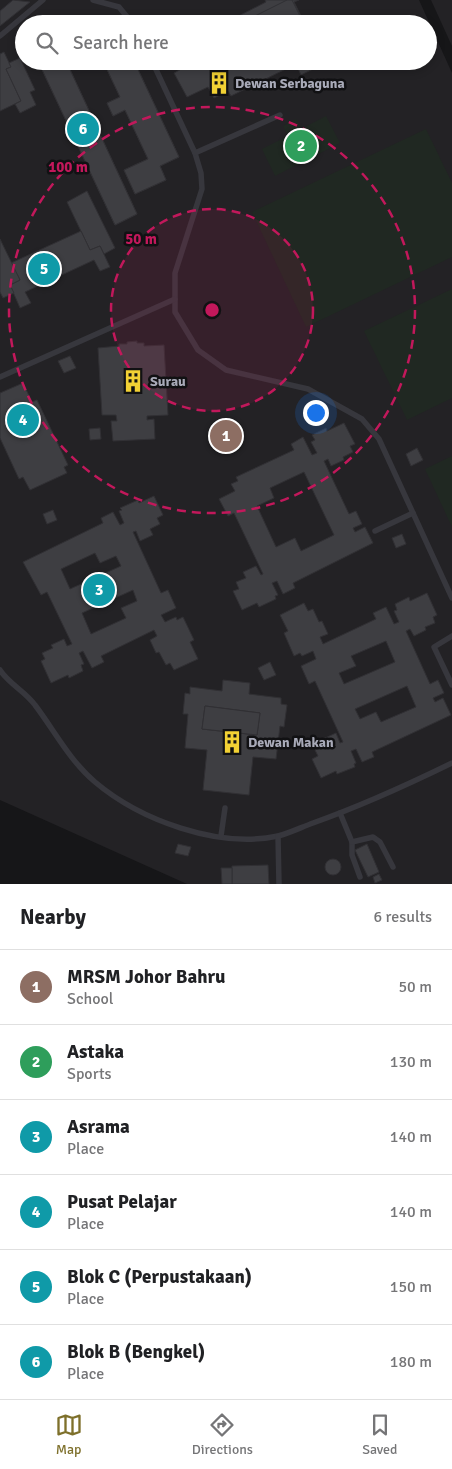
<!DOCTYPE html>
<style>
body{margin:0;font-family:Signika,sans-serif;background:#f2f2f2;color:#202124}
.you{position:absolute;left:315px;top:412px;width:18px;height:18px;margin:-12px;border:4px solid #fff;border-radius:50%;background:#1a73e8;box-shadow:0 0 0 8px #1a73e833}
.badge{display:grid;place-items:center;width:32px;height:32px;border-radius:50%;background:#7e702b;color:#fff;font-size:16px;font-weight:700}
.pin{position:absolute;translate:-50% -50%;border:2px solid #fff;box-shadow:0 1px 5px #0006}
.list{margin:0;padding:0;list-style:none}
h2{display:flex;justify-content:space-between;align-items:center;height:65px;margin:0;padding:0 20px;font-size:21px}
h2 small{font-size:16px;font-weight:400;color:#757577}
.list li{display:grid;grid-template-columns:32px 1fr auto;gap:15px;align-items:center;box-sizing:border-box;height:75px;padding:0 20px;border-top:1px solid #e0e0e0}
.list b{display:block;font-size:19px;white-space:nowrap}
.list p{margin:0;font-size:16px;white-space:nowrap;color:#757577}
.list em{font-size:16px;font-style:normal;color:#757577}
.icon{flex:none;width:28px;height:28px;fill:none;stroke:currentColor;stroke-width:2;stroke-linecap:round;stroke-linejoin:round}
.map{position:relative;flex:none;width:452px;height:884px;overflow:hidden}
.search{position:absolute;background:#fff;box-shadow:0 2px 8px #0003;left:15px;right:15px;top:15px;height:55px;display:flex;align-items:center;gap:12px;box-sizing:border-box;padding:0 18px;border-radius:28px;color:#757577;font-size:19px}
.sheet{height:515px;background:#fff}
nav{display:flex;justify-content:space-around;align-items:center;box-sizing:border-box;height:70px;border-top:1px solid #e0e0e0;background:#fff;font-size:14px;color:#757577}
nav a{display:grid;justify-items:center;gap:2px}
nav .on{color:#7e702b}
.map>svg:first-child{display:block}
.built{fill:#232225;fill-rule:evenodd}
.green{fill:#202822}
.building{fill:#3e3e42;stroke:#313034;fill-rule:evenodd}
.lines{fill:none;stroke-linecap:round;stroke-linejoin:round}
.service{stroke:#37373d;stroke-width:5.5}
.ring{fill:none;stroke:#c2185b;stroke-width:2.5;stroke-dasharray:9 6}
.labels{text-anchor:middle;stroke-width:5;stroke-linejoin:round;paint-order:stroke}
.poi-label{font-size:14px;font-weight:bold;fill:#a8aab8;stroke:#111113;text-anchor:start}
.centre{fill:#c2185b;stroke:#111113;stroke-width:2.5}
.ring-label{font-size:15px;text-anchor:middle;font-weight:bold;fill:#c2185b;stroke:#111113;stroke-width:5;stroke-linejoin:round;paint-order:stroke}
</style>
<div class="map">
<svg width="452" height="884" viewBox="0 0 452 884">
<rect width="100%" height="100%" fill="#161618"/>
<g class="built">
<path d="M0,0H419L452,73V884H187L0,800ZM24,24H428V61H24Z"/>
<path d="M431,0H452V46Z"/>
</g>
<g class="green">
<path d="M326,116L340,143L275,176L262,149L288,136L283,126L296,119L301,129Z"/>
<path d="M426,129L452,183V257L306,327L252,212Z"/>
<path d="M452,289V398L407,420L364,331Z"/>
<path d="M452,456V527L425,469Z"/>
</g>
<g class="building">
<path d="M13,0L30,2L0,26V11Z"/>
<path d="M265,0H299L294,2L305,24H223L266,2Z"/>
<path d="M287,0H292L304,24H239Z"/>
<path d="M4,52L11,67L6,69L21,101L0,111V54Z"/>
<path d="M20,58L35,90L30,92L36,105L20,113L15,104L21,101L6,69L11,67L9,63Z"/>
<path d="M38,61H66L137,214L115,225Z"/>
<path d="M38,61H66L137,214L115,225Z"/>
<path d="M103,61H134L179,157L160,166L166,180L135,194L124,170L148,159L125,110L113,116L107,103L120,97Z"/>
<path d="M103,61H134L179,157L160,166L166,180L135,194L124,170L148,159L125,110L113,116L107,103L120,97Z"/>
<path d="M217,61H286L230,89Z"/>
<path d="M329,61L301,75L296,64L231,96L228,91L214,98L208,87L187,97L174,73L196,61Z"/>
<path d="M87,191L115,248L104,254L100,246L90,250L67,202Z"/>
<path d="M81,231L90,250L100,246L110,267L100,271L94,260L25,292L31,303L20,308L10,285L20,280L11,263Z"/>
<path d="M0,239L20,280L10,285L14,293L3,298L0,292Z"/>
<path d="M137,341V343H144V346L164,345L168,415L147,416V420L154,419L155,439L113,441L111,421H117L116,415H102L98,348L119,346V344H127V342Z"/>
<path d="M70,356L76,368L64,373L58,361Z"/>
<path d="M23,383L32,402L37,400L68,465L64,467L67,473L30,490L23,477L19,479L0,438V393Z"/>
<path d="M344,423L355,444L350,446L353,452L343,457L344,460L331,466L328,459L324,461L349,514L356,511L362,524L353,528L355,532L365,527L373,543L293,583L295,588L283,594L277,581L272,583L278,595L275,596L276,599L259,607L257,603L242,610L233,591L239,589L236,582L246,578L243,572L256,566L261,575L263,574L234,513L228,516L219,499L235,491L231,484L238,481L236,477L294,450L291,444L303,437L312,455L317,453L311,442L315,440L312,435L326,428L327,431ZM304,472L334,535L301,551L295,538L276,547L257,506L274,498L270,488Z"/>
<path d="M100,428L101,439L90,440L89,429Z"/>
<path d="M417,448L423,460L411,466L406,454Z"/>
<path d="M154,496L163,515L157,518L160,524L150,529L153,535L140,541L136,531L133,532L161,593L168,590L176,608L161,615L165,622L176,617L177,620L183,617L194,640L190,642L198,659L174,670L170,663L166,665L159,652L156,653L150,640L157,636L154,630L101,656L104,662L92,668L83,651L79,653L84,664L81,665L83,671L69,678L68,675L51,683L41,661L45,659L42,653L53,648L51,645L64,639L67,646L72,644L47,592L41,595L23,562L103,523L101,518L113,512L120,525L124,523L119,511L122,510L120,508L138,500L139,503ZM95,553L100,563L116,556L121,566L70,589L61,569ZM133,590L137,601L121,608L126,618L91,634L82,613Z"/>
<path d="M53,510L57,520L47,524L43,514Z"/>
<path d="M402,534L406,544L396,548L392,538Z"/>
<path d="M427,593L437,615L433,617L435,623L425,627L426,630L414,636L410,629L406,631L430,684L438,680L444,693L433,698L435,702L443,698L451,715L372,752L374,757L362,762L356,749L351,751L356,763L354,764L355,767L337,774L336,771L321,778L312,759L318,756L315,750L325,745L323,739L336,733L340,743L343,742L315,681L309,684L301,666L316,659L313,651L302,656L300,653L294,656L284,633L288,631L280,615L304,603L308,611L313,609L319,622L322,621L328,634L320,637L323,644L376,619L373,613L386,607L394,624L399,622L394,611L397,610L395,604L409,597L410,601ZM386,641L395,662L344,684L339,673L356,666L351,656ZM407,686L416,707L381,722L376,712L360,719L355,709Z"/>
<path d="M270,662L276,675L264,680L258,668Z"/>
<path d="M223,680L250,683L249,694L281,698V704L287,705L284,727L280,726L276,759L253,757L249,795L203,790L207,750L185,748L188,714H183L185,693L190,694V687L222,691ZM205,706L260,713L257,735L202,729Z"/>
<path d="M205,706L260,713L257,735L202,729Z"/>
<path d="M178,844L191,847L188,856L175,853Z"/>
<path d="M367,844L379,872L368,877L355,850Z"/>
<circle cx="333" cy="867" r="8"/>
<path d="M268,865L269,884H232V866Z"/>
<path d="M221,868H232V884H222Z"/>
<path d="M379,874L382,880L375,883L373,877Z"/>
</g>
<g class="lines">
<g class="service">
<path d="M93,0L119,7L133,24"/>
<path d="M0,36L43,0"/>
<path d="M152,61L195,153L201,173L202,189L175,273V312L198,350L226,370L308,389L362,419L379,439L452,598"/>
<path d="M195,153L280,115"/>
<path d="M0,377L175,299"/>
<path d="M375,531L413,513"/>
<path d="M452,636L434,647L452,685"/>
<path d="M0,670C9,684 25,691 35,705C54,730 70,761 95,782C140,820 218,849 278,836C290,833 302,827 313,823C361,806 407,785 452,763"/>
<path d="M340,813L352,842V855L360,877"/>
<path d="M221,836L225,808"/>
<path d="M278,836L279,884"/>
<path d="M352,842L373,837L380,842L393,867"/>
</g>
</g>
<circle cx="212" cy="310" r="101" fill="#c2185b" fill-opacity=".12"/>
<g class="ring">
<circle cx="212" cy="310" r="101"/>
<circle cx="212" cy="310" r="203"/>
</g>
<defs>
<symbol id="building-bare" viewBox="-9 -9 18 18"><path d="M-4-6H4V6H1V3H-1V6H-4ZM-2.5-4.3h1.7v1.8h-1.7ZM.8-4.3h1.7v1.8H.8ZM-2.5-1h1.7V.8h-1.7ZM.8-1h1.7V.8H.8Z" fill="#f2d134" stroke="#111113" stroke-width="2.5" paint-order="stroke"/></symbol>
</defs>
<g fill-rule="evenodd">
<use href="#building-bare" x="203" y="67" width="32" height="32"/>
<use href="#building-bare" x="117" y="365" width="32" height="32"/>
<use href="#building-bare" x="216" y="726" width="32" height="32"/>
</g>
<g class="labels">
<g class="poi-label">
<text x="235" y="88">Dewan Serbaguna</text>
<text x="150" y="386">Surau</text>
<text x="248" y="747">Dewan Makan</text>
</g>
</g>
<circle cx="212" cy="310" r="8" class="centre"/>
<g class="ring-label">
<text x="68" y="172">100 m</text>
<text x="141" y="244">50 m</text>
</g>
</svg>
<div class="you"></div>
<div class="pin badge" style="left:226px;top:436px;background:#8d6e63">1</div>
<div class="pin badge" style="left:301px;top:146px;background:#2e9e5b">2</div>
<div class="pin badge" style="left:99px;top:590px;background:#0f9aa8">3</div>
<div class="pin badge" style="left:23px;top:420px;background:#0f9aa8">4</div>
<div class="pin badge" style="left:44px;top:269px;background:#0f9aa8">5</div>
<div class="pin badge" style="left:83px;top:129px;background:#0f9aa8">6</div>
<div class="search"><svg class="icon" aria-label="search" viewBox="0 0 24 24"><circle cx="10" cy="10" r="6"/><path d="M15 15l6 6"/></svg>Search here</div>
</div>
<section class="sheet">
<h2>Nearby<small>6 results</small></h2>
<ul class="list">
<li><span class="badge" style="background:#8d6e63">1</span><div><b>MRSM Johor Bahru</b><p>School</p></div><em>50 m</em></li>
<li><span class="badge" style="background:#2e9e5b">2</span><div><b>Astaka</b><p>Sports</p></div><em>130 m</em></li>
<li><span class="badge" style="background:#0f9aa8">3</span><div><b>Asrama</b><p>Place</p></div><em>140 m</em></li>
<li><span class="badge" style="background:#0f9aa8">4</span><div><b>Pusat Pelajar</b><p>Place</p></div><em>140 m</em></li>
<li><span class="badge" style="background:#0f9aa8">5</span><div><b>Blok C (Perpustakaan)</b><p>Place</p></div><em>150 m</em></li>
<li><span class="badge" style="background:#0f9aa8">6</span><div><b>Blok B (Bengkel)</b><p>Place</p></div><em>180 m</em></li>
</ul>
</section>
<nav>
<a class="on"><svg class="icon" aria-label="map" viewBox="0 0 24 24"><path d="M3 6l6-2 6 2 6-2v14l-6 2-6-2-6 2zM9 4v14M15 6v14"/></svg>Map</a>
<a><svg class="icon" aria-label="directions" viewBox="0 0 24 24"><path d="M12 3l9 9-9 9-9-9zM9 14v-3h6M13 9l2 2-2 2"/></svg>Directions</a>
<a><svg class="icon" aria-label="saved" viewBox="0 0 24 24"><path d="M7 4h10v16l-5-4-5 4z"/></svg>Saved</a>
</nav>
